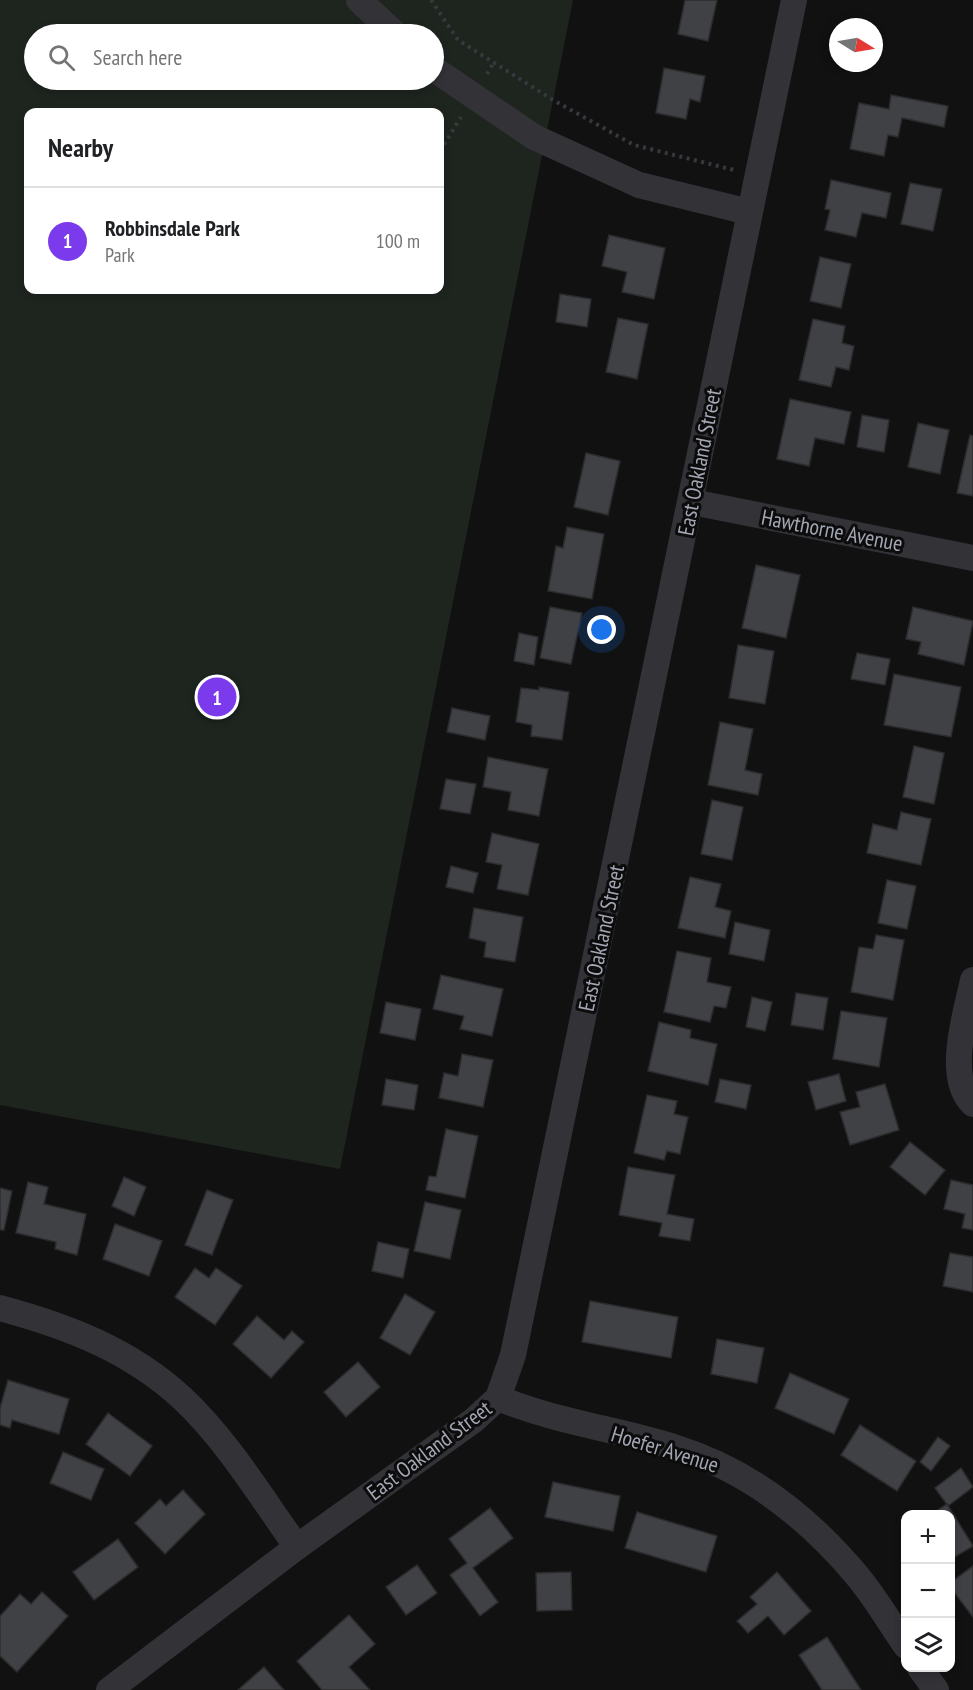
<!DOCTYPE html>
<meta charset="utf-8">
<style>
body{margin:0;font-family:"PT Sans Narrow",sans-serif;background:#f2f2f2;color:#202124}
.controls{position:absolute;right:18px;bottom:18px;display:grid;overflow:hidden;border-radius:12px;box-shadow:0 3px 9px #0003}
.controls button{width:54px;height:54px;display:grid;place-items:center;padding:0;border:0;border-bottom:2px solid #e0e0e0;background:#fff;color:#202124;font:30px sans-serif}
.compass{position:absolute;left:829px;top:18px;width:54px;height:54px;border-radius:50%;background:#fff;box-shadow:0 3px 9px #0003;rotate:101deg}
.you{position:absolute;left:602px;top:630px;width:21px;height:21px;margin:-15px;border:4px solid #fff;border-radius:50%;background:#1a73e8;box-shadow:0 0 0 9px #1a73e833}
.badge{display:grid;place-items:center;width:39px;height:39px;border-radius:50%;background:#7c3aed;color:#fff;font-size:20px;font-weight:700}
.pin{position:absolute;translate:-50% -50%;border:3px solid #fff;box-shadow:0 2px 6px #0006}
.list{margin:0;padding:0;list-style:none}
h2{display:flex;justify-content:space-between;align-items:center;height:78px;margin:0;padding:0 24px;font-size:26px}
h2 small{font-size:20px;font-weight:400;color:#757577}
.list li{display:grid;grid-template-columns:39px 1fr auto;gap:18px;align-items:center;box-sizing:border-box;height:108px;padding:0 24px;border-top:2px solid #e0e0e0}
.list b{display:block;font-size:22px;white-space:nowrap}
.list p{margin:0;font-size:20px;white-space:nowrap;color:#757577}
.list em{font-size:20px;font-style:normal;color:#757577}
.icon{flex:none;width:33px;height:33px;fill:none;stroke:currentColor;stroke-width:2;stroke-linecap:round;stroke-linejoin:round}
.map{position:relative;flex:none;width:973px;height:1690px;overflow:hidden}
.search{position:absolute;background:#fff;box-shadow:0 3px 9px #0003;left:24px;top:24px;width:420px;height:66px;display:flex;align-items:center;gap:15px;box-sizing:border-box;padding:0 21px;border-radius:33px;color:#757577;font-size:22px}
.panel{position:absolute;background:#fff;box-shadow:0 3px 9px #0003;left:24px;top:108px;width:420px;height:186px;border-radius:12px}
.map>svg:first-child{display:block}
.green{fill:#1e251f;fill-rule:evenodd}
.building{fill:#404145;stroke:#2c2b2e;stroke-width:1.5}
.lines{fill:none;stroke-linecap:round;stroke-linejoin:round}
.path{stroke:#38393e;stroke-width:4;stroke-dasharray:3 4.5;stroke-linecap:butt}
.minor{stroke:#323237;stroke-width:26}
.labels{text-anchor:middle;stroke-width:6;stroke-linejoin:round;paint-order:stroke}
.street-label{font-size:22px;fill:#a3a6b3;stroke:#0c0c0d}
</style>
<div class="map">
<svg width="973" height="1690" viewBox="0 0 973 1690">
<rect width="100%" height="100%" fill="#111112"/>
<path class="green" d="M0,0H573L340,1169L0,1105ZM34,34H434V80H34ZM28,112H440V290H28Z"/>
<g class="building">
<path d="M685,0H717L708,41L678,34Z"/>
<path d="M664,68L705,76L700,102L690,99L686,119L656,113Z"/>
<path d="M891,95L948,106L944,127L902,118L898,137L888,135L884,156L850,149L859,103L889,109Z"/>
<path d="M831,180L891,193L886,218L862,213L856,237L825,230L830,210L825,209Z"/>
<path d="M910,183L942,189L933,231L901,224Z"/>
<path d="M609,235L665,248L654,299L622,292L627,272L602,266Z"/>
<path d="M820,257L851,264L841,308L810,301Z"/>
<path d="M560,294L591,299L587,327L556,322Z"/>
<path d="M618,318L648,324L637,379L606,372Z"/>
<path d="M813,319L845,326L842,343L854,346L849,370L836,367L831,387L799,380Z"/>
<path d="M790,399L851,412L844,444L815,438L809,466L777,459Z"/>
<path d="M862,415L889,420L884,452L857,447Z"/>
<path d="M918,423L949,430L940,474L908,467Z"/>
<path d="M970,435L973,436V496L957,493Z"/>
<path d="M586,453L620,461L608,515L574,507Z"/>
<path d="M567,527L604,534L592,599L548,591L556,546L563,548Z"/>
<path d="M756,565L800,575L786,638L742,628Z"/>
<path d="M550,607L582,613L571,664L540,658Z"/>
<path d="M913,607L973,621L964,665L918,654L921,642L906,639Z"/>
<path d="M519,633L538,637L534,665L514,661Z"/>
<path d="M738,645L774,651L765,704L729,698Z"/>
<path d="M857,653L890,659L885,685L851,679Z"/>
<path d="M894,674L961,687L951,737L884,725Z"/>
<path d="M539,687L569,692L562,740L531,736L532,725L516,722L521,688L539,690Z"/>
<path d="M452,708L490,716L485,740L447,732Z"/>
<path d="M720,722L753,729L745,770L762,774L758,795L708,785Z"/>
<path d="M914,746L944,753L934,804L903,797Z"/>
<path d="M488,757L548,769L539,816L508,810L511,792L483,787Z"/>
<path d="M446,779L476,784L470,814L440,809Z"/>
<path d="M712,800L743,807L732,860L701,854Z"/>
<path d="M901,812L931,819L921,865L867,853L873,824L897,830Z"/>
<path d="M492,833L539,844L528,895L497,889L502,865L486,862Z"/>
<path d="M451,866L478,873L473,893L446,887Z"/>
<path d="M690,877L721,884L715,907L731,911L725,938L678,928Z"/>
<path d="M887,880L916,886L907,929L878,923Z"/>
<path d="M474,908L523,917L515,962L484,957L486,942L469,938Z"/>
<path d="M735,922L770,930L764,961L729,954Z"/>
<path d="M876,935L904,940L893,1000L851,992L859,947L873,949Z"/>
<path d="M677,951L711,958L707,982L731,987L726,1008L714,1006L710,1022L664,1012Z"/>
<path d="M441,975L503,989L492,1036L460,1029L464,1016L433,1009Z"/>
<path d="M796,993L828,998L823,1030L791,1025Z"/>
<path d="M752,997L772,1002L765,1031L746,1027Z"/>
<path d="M386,1002L421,1009L415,1040L380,1033Z"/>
<path d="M841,1011L887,1018L879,1067L833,1059Z"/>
<path d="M659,1022L691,1030L690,1038L717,1044L708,1085L648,1071Z"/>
<path d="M462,1054L493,1060L483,1107L439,1098L444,1073L458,1076Z"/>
<path d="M839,1074L846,1101L816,1110L808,1082Z"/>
<path d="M386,1079L418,1085L414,1110L382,1105Z"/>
<path d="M720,1079L751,1085L746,1109L715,1102Z"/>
<path d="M885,1084L899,1130L850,1145L840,1112L860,1107L856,1092Z"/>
<path d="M647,1095L677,1101L674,1114L688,1117L680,1154L667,1151L664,1160L634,1153Z"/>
<path d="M446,1129L478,1136L465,1198L426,1190L429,1176L436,1177Z"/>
<path d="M910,1142L945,1170L925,1195L890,1167Z"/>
<path d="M628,1167L675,1175L667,1214L694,1219L690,1241L659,1236L662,1223L619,1215Z"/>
<path d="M124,1177L146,1187L134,1216L112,1206Z"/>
<path d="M951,1180L973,1185V1230L962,1228L965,1214L944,1209Z"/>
<path d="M28,1182L48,1187L44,1204L86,1214L77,1255L55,1249L56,1242L16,1233Z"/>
<path d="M0,1188L12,1191L4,1230H0Z"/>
<path d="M207,1190L233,1200L212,1255L185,1245Z"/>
<path d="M425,1202L461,1210L450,1259L414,1251Z"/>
<path d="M115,1224L162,1241L149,1276L103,1259Z"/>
<path d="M378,1242L409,1249L403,1278L372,1271Z"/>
<path d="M950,1253L973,1257V1292L943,1286Z"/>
<path d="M195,1268L209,1278L216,1268L242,1286L215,1325L175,1297Z"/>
<path d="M405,1294L435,1312L410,1355L380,1338Z"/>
<path d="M590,1301L678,1317L671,1358L582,1342Z"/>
<path d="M257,1316L284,1340L292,1331L304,1342L271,1378L233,1344Z"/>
<path d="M717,1339L764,1348L757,1383L711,1374Z"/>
<path d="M358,1362L380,1387L346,1417L324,1392Z"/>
<path d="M790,1373L849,1399L834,1434L775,1408Z"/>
<path d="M8,1380L69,1399L59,1434L12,1420L10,1428L0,1425V1408Z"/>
<path d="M108,1413L152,1446L130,1476L86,1444Z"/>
<path d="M860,1425L916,1461L897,1491L841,1455Z"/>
<path d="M938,1437L950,1446L931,1471L920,1462Z"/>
<path d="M63,1452L104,1469L91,1500L50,1483Z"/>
<path d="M961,1468L973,1487L948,1506L935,1488Z"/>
<path d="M553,1482L620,1496L613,1531L545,1517Z"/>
<path d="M183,1490L205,1514L165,1554L135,1523L160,1499L166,1506Z"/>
<path d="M947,1504L973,1546L950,1560V1514H931Z"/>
<path d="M490,1508L513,1538L473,1568L498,1602L480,1616L450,1575L467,1563L449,1539Z"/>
<path d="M637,1512L717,1536L706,1572L625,1548Z"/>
<path d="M118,1539L138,1567L94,1600L73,1572Z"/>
<path d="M417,1565L437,1593L406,1615L386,1587Z"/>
<path d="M973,1566V1617L950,1587V1583Z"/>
<path d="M571,1572L572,1610L537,1611L536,1573Z"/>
<path d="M777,1572L811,1611L784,1635L768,1616L748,1633L737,1621L757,1604L750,1597Z"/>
<path d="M42,1592L68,1616L17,1672L0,1656V1616L20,1594L31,1604Z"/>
<path d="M349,1615L375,1644L349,1667L370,1690H322L297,1661Z"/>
<path d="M827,1637L861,1690H822L799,1655Z"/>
<path d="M264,1667L284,1690H238Z"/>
</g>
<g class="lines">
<g class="path">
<path d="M431,0L458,40L553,100L634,145L734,170"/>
<path d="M487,74L494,62"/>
<path d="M440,151L461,117"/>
</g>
<g class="minor">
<path d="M359,0L395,34"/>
<path d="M434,69L534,137L639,185L749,212"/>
<path d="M692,502L973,558"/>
<path d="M973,980C966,1013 945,1078 973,1104"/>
<path d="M0,1308C67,1326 130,1350 182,1398C227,1440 261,1497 297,1547"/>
<path d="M498,1398C556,1422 618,1429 677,1448C750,1471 811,1520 859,1578C876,1599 890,1623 906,1646"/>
<path d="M920,1668L936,1690"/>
<path d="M109,1690L297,1547L474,1420L498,1398L513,1355L794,0"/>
</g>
</g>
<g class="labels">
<g class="street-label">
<text transform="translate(699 462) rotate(-79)" y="8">East Oakland Street</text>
<text transform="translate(832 530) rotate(11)" y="8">Hawthorne Avenue</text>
<text transform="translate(601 938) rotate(-78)" y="8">East Oakland Street</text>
<text transform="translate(665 1449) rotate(17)" y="8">Hoefer Avenue</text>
<text transform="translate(429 1450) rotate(-37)" y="8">East Oakland Street</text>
</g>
</g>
</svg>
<div class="controls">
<button>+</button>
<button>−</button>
<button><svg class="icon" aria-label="layers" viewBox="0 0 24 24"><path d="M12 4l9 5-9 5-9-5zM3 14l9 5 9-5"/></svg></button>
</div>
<svg class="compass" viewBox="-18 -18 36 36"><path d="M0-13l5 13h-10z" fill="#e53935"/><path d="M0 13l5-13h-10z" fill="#757577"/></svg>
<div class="you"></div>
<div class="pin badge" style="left:217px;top:697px">1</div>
<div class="search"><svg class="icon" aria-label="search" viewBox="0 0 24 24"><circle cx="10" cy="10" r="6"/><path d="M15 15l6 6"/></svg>Search here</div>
<section class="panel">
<h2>Nearby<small></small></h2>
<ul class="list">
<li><span class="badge">1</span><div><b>Robbinsdale Park</b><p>Park</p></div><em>100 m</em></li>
</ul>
</section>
</div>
